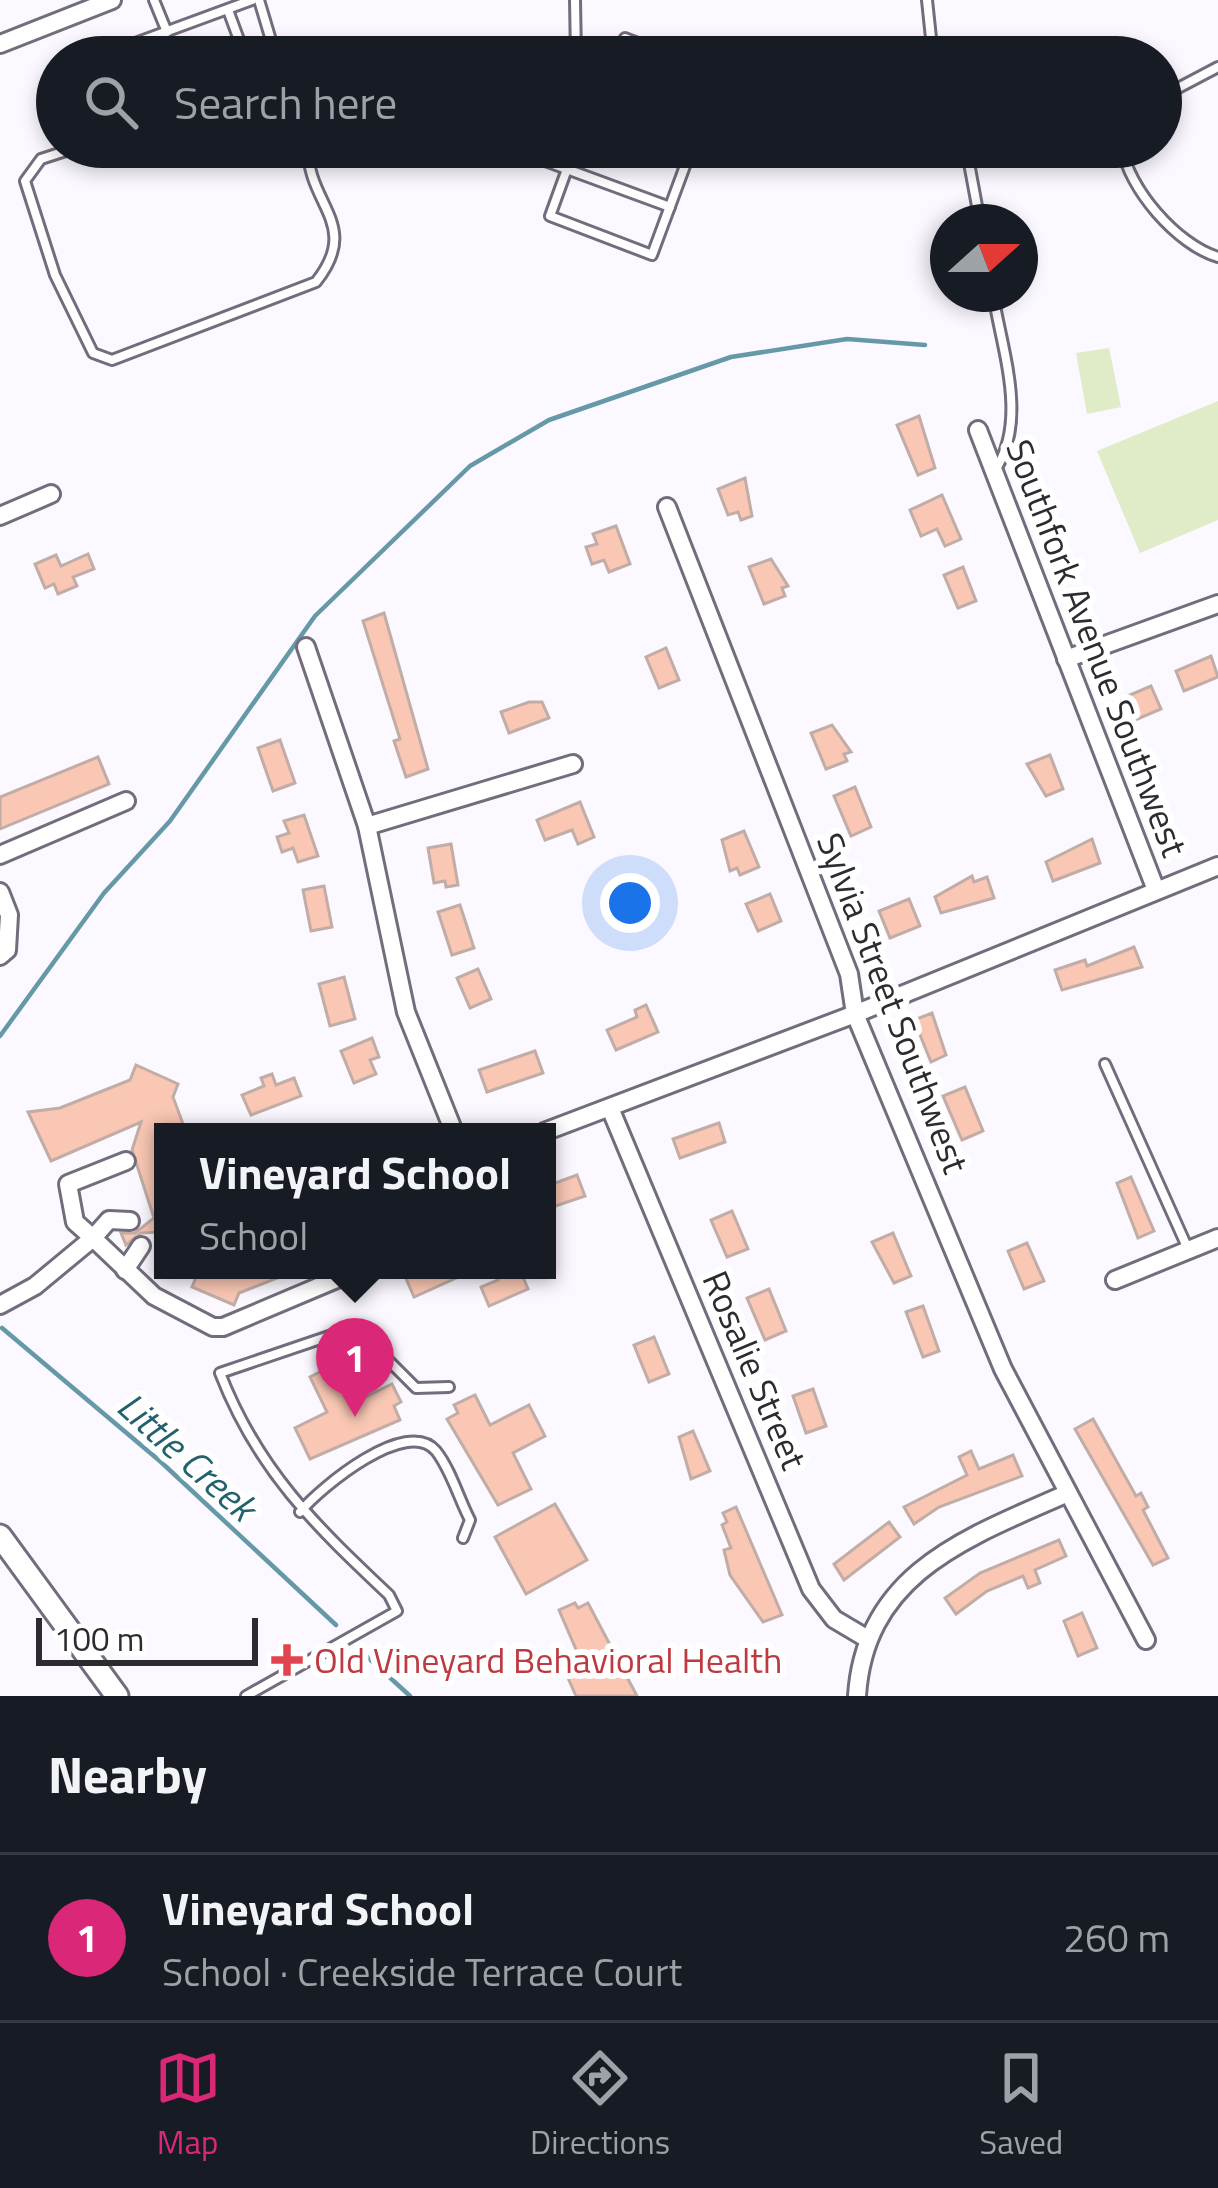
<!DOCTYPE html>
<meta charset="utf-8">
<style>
body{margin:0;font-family:"Titillium Web",sans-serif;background:#242831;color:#f1f3f6}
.compass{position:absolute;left:930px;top:204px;width:108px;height:108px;border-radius:50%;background:#171b24;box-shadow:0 6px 18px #0003;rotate:69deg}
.scale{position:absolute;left:36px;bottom:30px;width:222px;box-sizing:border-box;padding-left:12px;border:6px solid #2d2a30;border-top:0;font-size:33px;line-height:42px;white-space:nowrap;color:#2d2a30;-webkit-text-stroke:9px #fff;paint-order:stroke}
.you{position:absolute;left:630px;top:903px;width:42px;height:42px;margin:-30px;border:9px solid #fff;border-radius:50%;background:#1a73e8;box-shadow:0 0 0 18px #1a73e833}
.badge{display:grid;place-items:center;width:78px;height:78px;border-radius:50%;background:#db2777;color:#fff;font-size:39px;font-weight:700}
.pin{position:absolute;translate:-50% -99px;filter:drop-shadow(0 3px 6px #0008)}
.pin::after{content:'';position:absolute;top:63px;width:42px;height:36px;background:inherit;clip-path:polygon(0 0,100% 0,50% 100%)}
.popup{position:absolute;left:154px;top:1123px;width:402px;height:156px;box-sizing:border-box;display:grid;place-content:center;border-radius:0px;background:#171b24;filter:drop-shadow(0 3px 9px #0005);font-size:39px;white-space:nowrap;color:#9ea1a6}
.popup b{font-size:45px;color:#f1f3f6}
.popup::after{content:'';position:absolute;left:50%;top:100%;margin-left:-24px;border:24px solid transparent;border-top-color:#171b24}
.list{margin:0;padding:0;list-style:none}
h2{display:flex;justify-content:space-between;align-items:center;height:156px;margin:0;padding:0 48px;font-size:51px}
h2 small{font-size:39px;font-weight:400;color:#9ea1a6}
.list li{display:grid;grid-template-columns:78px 1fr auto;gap:36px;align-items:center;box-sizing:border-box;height:168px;padding:0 48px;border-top:3px solid #363941}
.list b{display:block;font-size:45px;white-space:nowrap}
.list p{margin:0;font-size:39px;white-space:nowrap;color:#9ea1a6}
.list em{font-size:39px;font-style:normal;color:#9ea1a6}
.icon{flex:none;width:66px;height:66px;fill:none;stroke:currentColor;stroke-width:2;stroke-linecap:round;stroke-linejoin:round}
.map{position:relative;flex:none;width:1218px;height:1696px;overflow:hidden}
.search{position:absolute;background:#171b24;box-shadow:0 6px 18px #0003;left:36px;right:36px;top:36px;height:132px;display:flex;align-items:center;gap:30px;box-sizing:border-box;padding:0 42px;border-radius:66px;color:#9ea1a6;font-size:45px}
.sheet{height:324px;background:#171b24}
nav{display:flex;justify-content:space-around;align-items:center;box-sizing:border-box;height:168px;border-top:3px solid #363941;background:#171b24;font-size:33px;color:#9ea1a6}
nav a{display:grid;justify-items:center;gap:6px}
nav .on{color:#db2777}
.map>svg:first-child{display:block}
.green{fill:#e0ebc7}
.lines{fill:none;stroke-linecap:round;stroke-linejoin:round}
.stream{stroke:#6699a8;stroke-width:4.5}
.building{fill:#f9c7b4;stroke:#c1ada6;stroke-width:3}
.service-casing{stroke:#736c7c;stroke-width:14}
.minor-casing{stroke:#736c7c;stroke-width:22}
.tertiary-casing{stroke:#736c7c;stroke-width:27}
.service{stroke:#fff;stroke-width:8}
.minor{stroke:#fff;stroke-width:16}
.tertiary{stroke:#fff;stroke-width:21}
.health-dot{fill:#e0444e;stroke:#fff;stroke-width:4.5}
.labels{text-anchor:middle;stroke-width:12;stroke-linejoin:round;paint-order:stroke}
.street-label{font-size:36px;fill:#2d2a30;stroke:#fff}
.health-label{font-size:36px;fill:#be3a42;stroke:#fff;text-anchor:start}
.water-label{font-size:39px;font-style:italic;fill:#24616e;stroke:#fff}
</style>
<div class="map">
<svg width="1218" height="1696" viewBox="0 0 1218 1696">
<rect width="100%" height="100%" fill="#fbf8ff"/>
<g class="green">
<path d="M1109,348L1121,407L1087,414L1076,353Z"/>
<path d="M1218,401V520L1140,553L1097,451Z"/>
</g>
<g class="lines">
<g class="stream">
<path d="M0,1036L104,893L170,821L315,616L470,466L549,420L731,357L847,339L925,345"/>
<path d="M2,1328L161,1462L336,1625"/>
<path d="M363,1653L410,1696"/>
</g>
</g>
<g class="building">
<path d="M919,416L935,468L918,475L897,425Z"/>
<path d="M745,478L752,516L741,520L738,512L728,515L718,489Z"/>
<path d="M942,495L961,539L945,546L937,529L921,536L910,510Z"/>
<path d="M616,526L630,564L609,572L604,560L592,564L586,547L597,544L593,534Z"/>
<path d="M88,554L94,569L73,577L77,586L58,594L54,584L45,588L35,564L56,555L61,566Z"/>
<path d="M771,559L788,586L782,588L785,596L764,604L749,567Z"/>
<path d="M963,567L976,601L958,608L944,575Z"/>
<path d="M384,613L428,769L406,777L394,741L400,739L363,621Z"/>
<path d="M666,648L679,680L659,688L646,657Z"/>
<path d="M1211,656L1218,677L1184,691L1176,671Z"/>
<path d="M1151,686L1161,709L1119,727L1114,715L1130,708L1125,697Z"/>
<path d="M529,702H542L549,718L509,733L501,712Z"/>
<path d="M832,725L851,752L844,754L847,761L826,769L811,733Z"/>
<path d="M280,740L295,783L273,791L258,748Z"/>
<path d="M1050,755L1063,789L1046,796L1027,764Z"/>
<path d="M98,757L109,784L0,829V797Z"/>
<path d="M855,787L871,827L851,836L834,796Z"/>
<path d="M580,802L594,837L578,844L572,830L545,840L537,820Z"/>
<path d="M304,815L318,856L298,862L293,848L282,852L277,837L289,833L284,821Z"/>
<path d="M744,831L759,867L740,875L737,868L730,871L722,840Z"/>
<path d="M1092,839L1100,863L1053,881L1046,862Z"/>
<path d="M451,844L458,885L446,887L445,881L434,883L428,848Z"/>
<path d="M972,876L974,882L987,877L994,898L941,913L935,897Z"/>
<path d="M324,886L332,927L311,931L303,890Z"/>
<path d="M770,894L781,921L758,931L746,904Z"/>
<path d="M909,899L920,926L890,938L879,911Z"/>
<path d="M460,905L474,948L452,955L438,912Z"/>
<path d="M1134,947L1142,967L1062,990L1055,970L1085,960L1087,966Z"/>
<path d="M478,969L491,999L470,1008L457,978Z"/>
<path d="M344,977L355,1019L330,1026L319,984Z"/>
<path d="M646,1005L658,1032L616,1050L607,1030L637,1017L635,1010Z"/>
<path d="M932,1013L946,1055L931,1062L914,1020Z"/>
<path d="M372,1038L379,1057L370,1060L376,1074L354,1083L341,1051Z"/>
<path d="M535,1051L543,1073L487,1092L479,1070Z"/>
<path d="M136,1065L178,1084L173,1097L186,1132H163V1238L160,1232L141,1233L126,1245L121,1233H135L154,1218L132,1150L141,1122L51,1161L28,1112L60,1108L130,1080Z"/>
<path d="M272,1074L276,1085L294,1078L301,1096L251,1115L242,1095L264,1086L261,1078Z"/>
<path d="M965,1087L983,1131L962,1140L943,1096Z"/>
<path d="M719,1123L725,1142L680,1158L673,1139Z"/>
<path d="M577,1175L585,1196L547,1209V1186Z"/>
<path d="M1131,1177L1154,1231L1138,1238L1117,1183Z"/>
<path d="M732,1211L748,1249L727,1257L711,1220Z"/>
<path d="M893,1233L911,1276L894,1283L872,1242Z"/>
<path d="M1027,1243L1044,1281L1024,1289L1008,1251Z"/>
<path d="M199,1270H295V1271L239,1293L234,1305L192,1287Z"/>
<path d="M418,1270H474L414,1297L405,1276Z"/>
<path d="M502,1270H520L528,1289L489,1306L481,1287L498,1280L495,1273Z"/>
<path d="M769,1289L786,1331L765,1340L747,1298Z"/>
<path d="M923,1306L939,1351L923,1357L906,1312Z"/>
<path d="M654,1337L669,1374L649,1382L634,1345Z"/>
<path d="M342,1361L361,1399L392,1384L401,1402L394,1406L400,1420L310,1459L295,1428L327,1412L310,1377Z"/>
<path d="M813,1389L826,1426L806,1433L793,1396Z"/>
<path d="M475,1395L490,1425L529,1405L545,1436L513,1453L531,1489L498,1505L447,1419L458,1413L454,1405Z"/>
<path d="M1093,1419L1136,1496L1141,1493L1148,1507L1143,1510L1168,1558L1153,1565L1075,1429Z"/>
<path d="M693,1431L710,1471L691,1479L679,1437Z"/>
<path d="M971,1451L979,1469L1013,1455L1022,1476L939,1507L914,1524L904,1507L967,1475L959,1457Z"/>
<path d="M555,1504L587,1560L526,1594L495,1537Z"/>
<path d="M736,1507L782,1615L763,1622L730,1575L724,1550L731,1548L722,1525L727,1522L723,1513Z"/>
<path d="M889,1522L900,1537L844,1580L834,1564Z"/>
<path d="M1059,1540L1066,1556L1035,1570L1040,1583L1028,1588L1023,1576L987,1591L956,1614L945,1598L980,1573Z"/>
<path d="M575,1603L578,1608L588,1603L637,1696H576L564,1669L581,1661L559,1610Z"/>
<path d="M1082,1613L1097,1648L1078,1656L1064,1621Z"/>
</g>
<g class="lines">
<defs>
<g id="service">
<path d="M154,0L167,32"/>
<path d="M259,0L276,57"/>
<path d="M575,0L576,57"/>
<path d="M927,0L933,57"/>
<path d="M97,57L252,0"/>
<path d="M218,57L242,48L228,10"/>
<path d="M614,57L625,38L675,57"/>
<path d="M1161,97L1218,67"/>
<path d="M78,147L41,159L25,181L55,275L93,353L112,360L316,282C362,224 307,205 308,147"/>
<path d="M507,147L670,207"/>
<path d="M575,147L550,216L652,255L692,147"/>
<path d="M641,147L685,164"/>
<path d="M966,147L980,222"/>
<path d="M1122,147C1128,188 1177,245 1218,257"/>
<path d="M993,294C1002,351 1029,421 994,472"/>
<path d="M1105,1064L1188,1249"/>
<path d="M300,1512C321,1487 407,1416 436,1451C451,1470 459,1499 470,1520L463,1538"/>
<path d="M246,1696L397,1611L389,1595C315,1525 258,1471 220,1373L332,1335L347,1336L375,1347L416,1388L449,1387"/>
</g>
<g id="minor">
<path d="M0,44L112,0"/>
<path d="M978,430L1156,890"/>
<path d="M667,507L849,974L855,1014L1003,1369L1146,1640"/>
<path d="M0,516L51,494"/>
<path d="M306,647L367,826L406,1012L454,1132"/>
<path d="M1066,659L1218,604"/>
<path d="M367,826L573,764"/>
<path d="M0,855L126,801"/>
<path d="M0,892L9,915L7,950L0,956"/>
<path d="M610,1108L811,1589L834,1619L866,1638"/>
<path d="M544,1132L855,1014L1218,866"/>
<path d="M126,1161L68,1184L75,1222L93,1238L109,1220L130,1221"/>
<path d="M125,1270L141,1246"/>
<path d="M1115,1280L1218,1238"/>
<path d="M0,1305L35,1286L93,1238L154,1296L213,1327H223L358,1270"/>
<path d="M857,1696C865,1572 969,1537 1068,1493"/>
</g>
<path id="tertiary" d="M0,1536L117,1696"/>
</defs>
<use href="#service" class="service-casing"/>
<use href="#minor" class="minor-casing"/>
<use href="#tertiary" class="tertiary-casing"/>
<use href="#service" class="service"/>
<use href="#minor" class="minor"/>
<use href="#tertiary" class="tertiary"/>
</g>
<path class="health-dot" d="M281 1642h12v12h12v12h-12v12h-12v-12h-12v-12h12z"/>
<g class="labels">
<g class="street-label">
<text transform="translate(1097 648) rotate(69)" y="13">Southfork Avenue Southwest</text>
<text transform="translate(893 1003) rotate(69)" y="13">Sylvia Street Southwest</text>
<text transform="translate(755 1370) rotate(67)" y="13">Rosalie Street</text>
</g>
<g class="health-label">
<text x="314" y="1673">Old Vineyard Behavioral Health</text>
</g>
<g class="water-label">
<text transform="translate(187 1456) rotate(42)" y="14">Little Creek</text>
</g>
</g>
</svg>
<svg class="compass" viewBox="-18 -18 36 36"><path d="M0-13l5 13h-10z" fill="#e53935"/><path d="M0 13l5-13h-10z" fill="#9ea1a6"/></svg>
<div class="scale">100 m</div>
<div class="you"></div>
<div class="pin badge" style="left:355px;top:1417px">1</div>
<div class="popup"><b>Vineyard School</b>School</div>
<div class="search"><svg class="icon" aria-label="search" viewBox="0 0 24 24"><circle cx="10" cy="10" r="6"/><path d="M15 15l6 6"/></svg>Search here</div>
</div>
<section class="sheet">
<h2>Nearby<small></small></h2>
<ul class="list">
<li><span class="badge">1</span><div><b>Vineyard School</b><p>School · Creekside Terrace Court</p></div><em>260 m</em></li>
</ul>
</section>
<nav>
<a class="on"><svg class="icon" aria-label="map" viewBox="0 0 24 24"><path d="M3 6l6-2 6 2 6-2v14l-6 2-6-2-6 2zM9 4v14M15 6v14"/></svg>Map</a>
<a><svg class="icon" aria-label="directions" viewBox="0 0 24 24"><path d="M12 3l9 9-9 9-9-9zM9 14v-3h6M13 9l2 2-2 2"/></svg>Directions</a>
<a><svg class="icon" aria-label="saved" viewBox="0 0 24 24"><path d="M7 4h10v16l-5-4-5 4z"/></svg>Saved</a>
</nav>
